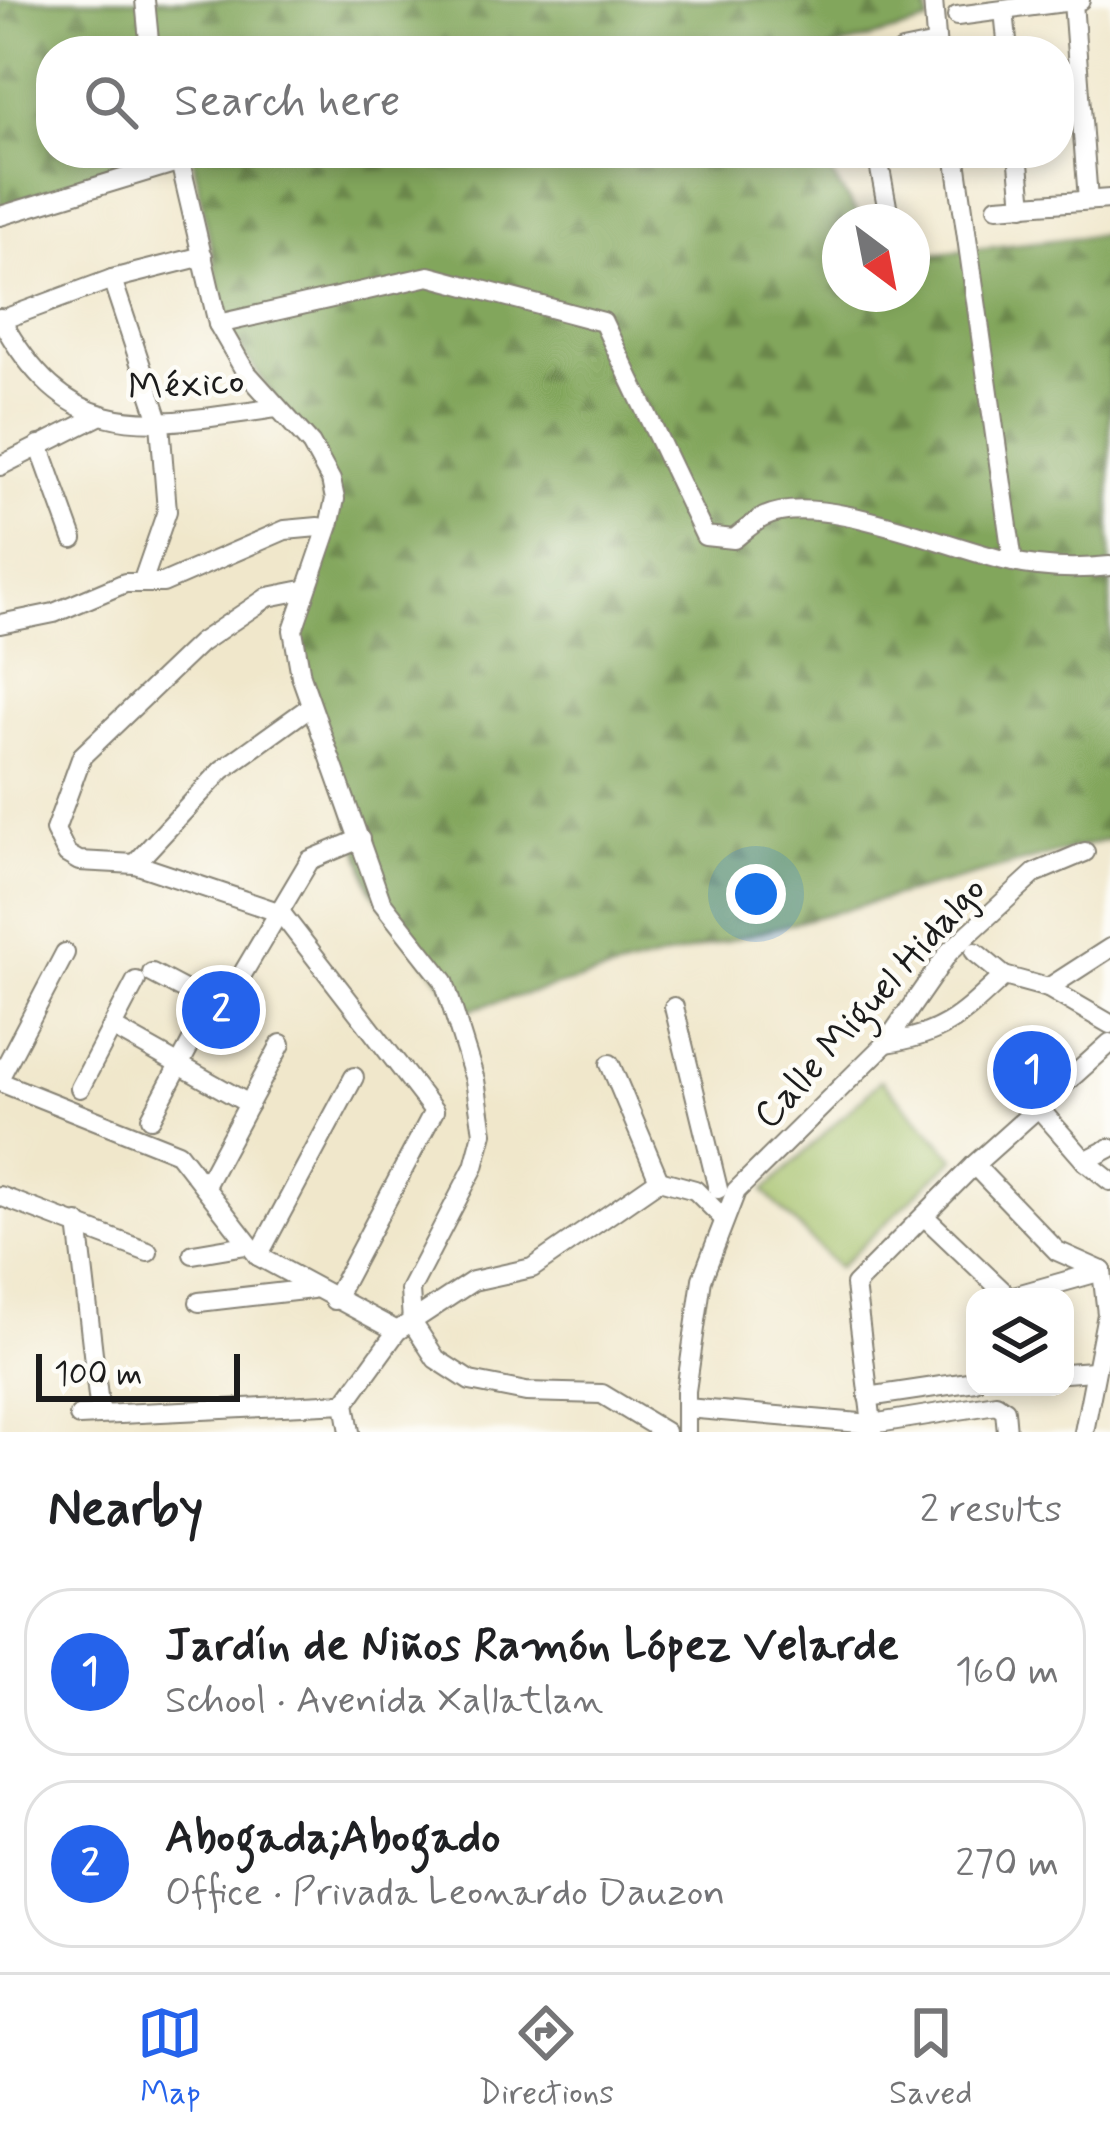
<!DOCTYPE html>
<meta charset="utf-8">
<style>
body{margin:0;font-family:Mynerve,sans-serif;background:#f2f2f2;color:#202124}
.controls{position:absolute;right:36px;bottom:36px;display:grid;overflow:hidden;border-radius:24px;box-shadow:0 6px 18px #0003}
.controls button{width:108px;height:108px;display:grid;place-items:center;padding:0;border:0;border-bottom:3px solid #e0e0e0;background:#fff;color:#202124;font:60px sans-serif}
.compass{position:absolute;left:822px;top:204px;width:108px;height:108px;border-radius:50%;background:#fff;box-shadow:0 6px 18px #0003;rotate:148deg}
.scale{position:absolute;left:36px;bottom:30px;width:204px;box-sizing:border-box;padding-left:12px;border:6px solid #1c1c1c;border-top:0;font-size:33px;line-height:42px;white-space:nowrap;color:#1c1c1c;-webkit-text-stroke:9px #fdfcf7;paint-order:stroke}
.you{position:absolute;left:756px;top:894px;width:42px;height:42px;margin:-30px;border:9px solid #fff;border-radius:50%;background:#1a73e8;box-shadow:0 0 0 18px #1a73e833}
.badge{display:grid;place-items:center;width:78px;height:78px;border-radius:50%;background:#2563eb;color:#fff;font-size:39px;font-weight:700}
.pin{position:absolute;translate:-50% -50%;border:6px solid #fff;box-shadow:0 3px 12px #0006}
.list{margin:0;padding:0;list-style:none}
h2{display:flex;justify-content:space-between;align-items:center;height:156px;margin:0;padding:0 48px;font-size:51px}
h2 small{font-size:39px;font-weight:400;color:#757577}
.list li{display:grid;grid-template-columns:78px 1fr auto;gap:36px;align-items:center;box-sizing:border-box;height:168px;margin:0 24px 24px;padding:0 24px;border:3px solid #e0e0e0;border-radius:48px}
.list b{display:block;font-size:45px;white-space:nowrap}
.list p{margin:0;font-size:39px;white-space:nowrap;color:#757577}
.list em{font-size:39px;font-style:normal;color:#757577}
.icon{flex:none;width:66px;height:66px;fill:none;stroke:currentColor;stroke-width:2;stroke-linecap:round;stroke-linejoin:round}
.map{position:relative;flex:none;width:1110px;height:1432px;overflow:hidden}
.search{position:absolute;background:#fff;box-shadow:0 6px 18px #0003;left:36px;right:36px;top:36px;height:132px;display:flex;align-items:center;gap:30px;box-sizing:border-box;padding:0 42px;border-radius:48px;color:#757577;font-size:45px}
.sheet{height:540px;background:#fff}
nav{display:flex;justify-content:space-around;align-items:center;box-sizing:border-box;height:168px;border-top:3px solid #e0e0e0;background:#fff;font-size:33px;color:#757577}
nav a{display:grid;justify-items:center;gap:6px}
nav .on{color:#2563eb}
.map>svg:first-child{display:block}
.grass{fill:#a3bf67;stroke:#606e42;stroke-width:3}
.forest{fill:url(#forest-firs);stroke:#4f613c;stroke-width:3}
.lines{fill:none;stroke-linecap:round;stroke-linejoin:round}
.minor-casing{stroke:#868274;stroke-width:22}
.minor{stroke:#fff;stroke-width:18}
.labels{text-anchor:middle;stroke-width:9;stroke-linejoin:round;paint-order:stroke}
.street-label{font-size:39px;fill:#1c1c1c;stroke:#fdfcf7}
</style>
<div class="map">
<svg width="1110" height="1432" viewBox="0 0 1110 1432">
<defs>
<pattern id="forest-firs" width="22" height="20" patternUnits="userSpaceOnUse" patternTransform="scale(3)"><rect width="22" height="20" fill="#82a65c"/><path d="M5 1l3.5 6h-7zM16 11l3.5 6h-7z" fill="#6a864b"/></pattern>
</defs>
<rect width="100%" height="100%" fill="#fdfcf7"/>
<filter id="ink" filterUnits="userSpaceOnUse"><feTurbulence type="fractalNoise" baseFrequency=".00833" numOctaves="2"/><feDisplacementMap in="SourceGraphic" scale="24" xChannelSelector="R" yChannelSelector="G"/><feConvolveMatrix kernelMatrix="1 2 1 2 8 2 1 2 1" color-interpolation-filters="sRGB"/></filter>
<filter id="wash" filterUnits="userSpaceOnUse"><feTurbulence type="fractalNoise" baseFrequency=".004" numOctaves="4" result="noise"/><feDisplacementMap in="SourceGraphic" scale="48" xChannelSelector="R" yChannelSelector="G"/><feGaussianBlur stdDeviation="2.7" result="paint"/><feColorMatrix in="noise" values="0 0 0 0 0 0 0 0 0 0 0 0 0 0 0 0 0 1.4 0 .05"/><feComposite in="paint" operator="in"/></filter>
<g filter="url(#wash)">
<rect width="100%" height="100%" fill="#f0e7cb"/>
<path class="grass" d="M881,1080L955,1158L838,1268L764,1191Z"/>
<g class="forest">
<path d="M0,0H925L929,22L825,51H51V153H163L0,207Z"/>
<path d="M192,153H817L863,222H840V294H912V256L1110,234V839L463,1011L371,889L295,637L329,518L312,451L228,331Z"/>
</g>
</g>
<g filter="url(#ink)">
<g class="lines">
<defs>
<g id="minor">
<path d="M145,0L150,51"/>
<path d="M933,0L937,51"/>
<path d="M1073,2L1088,200"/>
<path d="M1004,10L1008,51"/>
<path d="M957,16L1080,0"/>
<path d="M902,51L936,44"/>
<path d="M178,153L218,324L245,371L311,444L331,480L335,499L330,522L293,630L301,676L381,901L444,981L475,1080L483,1133L474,1167L410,1290L412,1322L436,1359L470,1381L526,1392L602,1394L665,1432"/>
<path d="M877,153L890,222"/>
<path d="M955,153L1013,562"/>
<path d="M1018,153L1023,206"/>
<path d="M997,207L1110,199"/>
<path d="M0,216L181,161"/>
<path d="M112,279L160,423L167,511L142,583"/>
<path d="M0,318C72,450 149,425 277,408"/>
<path d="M1,320L112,279L203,256"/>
<path d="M218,324L429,276L603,322L705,536L734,539C743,532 754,522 764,517C820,491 948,548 1008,561C1043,569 1075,570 1110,566"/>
<path d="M39,445L73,539"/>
<path d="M0,466L97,417"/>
<path d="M303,590L268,597L200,643L82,756L55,830L67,854L79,861L135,864L281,913L434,1111L334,1300"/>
<path d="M0,624L54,613L125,583H163L285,530L318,527L326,532"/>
<path d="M135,864L222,770L311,706"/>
<path d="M975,952L1004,976"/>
<path d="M152,973L235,1017"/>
<path d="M1048,988L1110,948"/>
<path d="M674,1007L718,1189"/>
<path d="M221,1010L310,860L360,839"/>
<path d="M112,1027L249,1104"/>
<path d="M886,1043C944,1035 962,1015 1004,976L1048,988L1110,1024"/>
<path d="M610,1064L659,1180"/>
<path d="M0,1077L65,953"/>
<path d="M0,1082L178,1153L258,1256L397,1331"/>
<path d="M80,1088L136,981"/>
<path d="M1037,1106L1085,1161L1110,1181"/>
<path d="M151,1118L202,1022"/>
<path d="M1085,1161L1110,1148"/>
<path d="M974,1165L1057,1251L1102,1271"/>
<path d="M205,1186L281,1044"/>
<path d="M0,1196L148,1252"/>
<path d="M924,1216L1009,1297"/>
<path d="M78,1223L100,1414"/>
<path d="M193,1254L246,1245"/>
<path d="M258,1256L354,1077"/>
<path d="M1010,1297L1102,1271"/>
<path d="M199,1302L312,1289"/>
<path d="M1065,1373L1093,1371"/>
<path d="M868,1397L975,1381"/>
<path d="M686,1408L872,1424L996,1404L1005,1410L1007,1432"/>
<path d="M79,1416L345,1403"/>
<path d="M350,1432L345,1403L397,1331L473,1281L532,1268L659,1180L695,1190L722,1217"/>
<path d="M686,1432V1391L702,1279L736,1191L886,1043L949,952L1035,873L1085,852"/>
<path d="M873,1432L855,1285L974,1165L1110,1043"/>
<path d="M1084,1432L1107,1314L1102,1271"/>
</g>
</defs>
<use href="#minor" class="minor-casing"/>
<use href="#minor" class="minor"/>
</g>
</g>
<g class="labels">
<g class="street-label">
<text transform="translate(186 382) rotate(-4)" y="14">México</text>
<text transform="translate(868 1001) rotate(-48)" y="14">Calle Miguel Hidalgo</text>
</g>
</g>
</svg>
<div class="controls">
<button><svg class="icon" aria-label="layers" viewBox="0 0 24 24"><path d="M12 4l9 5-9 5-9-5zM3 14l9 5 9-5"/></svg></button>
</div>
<svg class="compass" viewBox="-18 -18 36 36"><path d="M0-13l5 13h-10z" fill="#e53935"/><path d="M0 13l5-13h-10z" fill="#757577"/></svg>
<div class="scale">100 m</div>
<div class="you"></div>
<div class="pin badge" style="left:1032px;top:1070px">1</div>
<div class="pin badge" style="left:221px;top:1010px">2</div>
<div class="search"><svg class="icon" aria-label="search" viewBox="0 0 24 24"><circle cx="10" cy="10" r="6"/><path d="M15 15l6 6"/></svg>Search here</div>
</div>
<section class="sheet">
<h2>Nearby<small>2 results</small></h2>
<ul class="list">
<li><span class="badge">1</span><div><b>Jardín de Niños Ramón López Velarde</b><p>School · Avenida Xallatlan</p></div><em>160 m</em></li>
<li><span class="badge">2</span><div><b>Abogada;Abogado</b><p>Office · Privada Leonardo Dauzon</p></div><em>270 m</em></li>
</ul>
</section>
<nav>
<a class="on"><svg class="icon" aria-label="map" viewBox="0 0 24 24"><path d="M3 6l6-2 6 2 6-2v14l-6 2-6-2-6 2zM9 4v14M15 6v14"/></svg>Map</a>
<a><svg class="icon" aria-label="directions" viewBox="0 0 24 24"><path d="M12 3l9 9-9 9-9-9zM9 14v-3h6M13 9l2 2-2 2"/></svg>Directions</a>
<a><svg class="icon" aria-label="saved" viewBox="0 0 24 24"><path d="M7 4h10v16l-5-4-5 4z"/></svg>Saved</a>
</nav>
